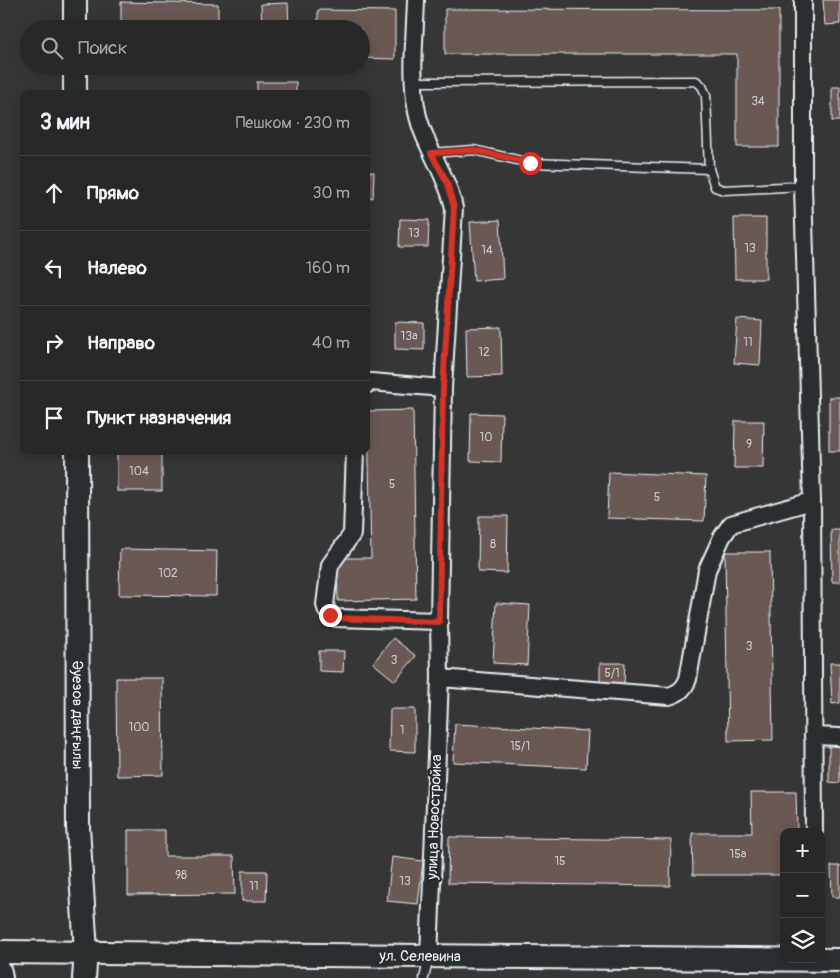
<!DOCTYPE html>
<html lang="ru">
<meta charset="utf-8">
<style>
body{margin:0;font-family:Pangolin,sans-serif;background:#353434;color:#f1f3f6}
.controls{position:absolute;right:15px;bottom:15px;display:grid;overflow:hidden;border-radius:10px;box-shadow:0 2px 12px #0003}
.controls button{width:45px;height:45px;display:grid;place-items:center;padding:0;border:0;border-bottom:1px solid #454445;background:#292828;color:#f1f3f6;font:25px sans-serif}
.stop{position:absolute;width:15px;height:15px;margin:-11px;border:4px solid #d93025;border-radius:50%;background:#fff}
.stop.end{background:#d93025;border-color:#fff;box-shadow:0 1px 5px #0008}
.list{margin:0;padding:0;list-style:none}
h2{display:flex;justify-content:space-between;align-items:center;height:65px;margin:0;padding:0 20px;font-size:21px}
h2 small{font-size:16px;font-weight:400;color:#a5a6a8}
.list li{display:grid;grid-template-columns:32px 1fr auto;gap:15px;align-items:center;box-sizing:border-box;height:75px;padding:0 20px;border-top:1px solid #454445}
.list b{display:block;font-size:19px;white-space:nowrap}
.list em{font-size:16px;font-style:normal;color:#a5a6a8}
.icon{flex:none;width:28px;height:28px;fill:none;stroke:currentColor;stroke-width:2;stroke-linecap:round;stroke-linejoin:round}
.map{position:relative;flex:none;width:840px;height:978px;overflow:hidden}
.search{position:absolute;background:#292828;box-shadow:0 2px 12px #0003;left:20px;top:20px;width:350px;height:55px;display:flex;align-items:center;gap:12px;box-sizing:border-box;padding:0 18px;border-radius:28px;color:#a5a6a8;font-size:19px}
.panel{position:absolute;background:#292828;box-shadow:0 2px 12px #0003;left:20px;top:90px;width:350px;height:365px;border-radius:10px}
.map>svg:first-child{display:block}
.building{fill:#6a5854;stroke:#e8f1f8}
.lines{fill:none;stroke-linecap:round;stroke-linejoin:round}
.lane-casing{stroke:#e8f1f8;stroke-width:11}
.street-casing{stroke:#e8f1f8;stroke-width:20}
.secondary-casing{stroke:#e8f1f8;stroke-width:26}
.lane{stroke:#2a2d2e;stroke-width:8}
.street{stroke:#2a2d2e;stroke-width:16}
.secondary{stroke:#2a2d2e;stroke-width:22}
.route{stroke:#d93025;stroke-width:6}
.labels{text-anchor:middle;stroke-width:4.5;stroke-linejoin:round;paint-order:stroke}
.number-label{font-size:12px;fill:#c8cbcf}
.street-label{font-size:15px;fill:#e8f1f8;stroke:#2a2d2e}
</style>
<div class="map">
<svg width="840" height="978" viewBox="0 0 840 978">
<rect width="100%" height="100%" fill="#373636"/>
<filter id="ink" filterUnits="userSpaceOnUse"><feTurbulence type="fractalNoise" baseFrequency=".02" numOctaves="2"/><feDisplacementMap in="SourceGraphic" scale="10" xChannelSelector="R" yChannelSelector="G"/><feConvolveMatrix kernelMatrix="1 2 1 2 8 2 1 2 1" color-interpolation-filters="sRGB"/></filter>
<g filter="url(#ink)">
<g class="building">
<path d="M823,0H840V24L825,25Z"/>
<path d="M121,2L218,4V29H121Z"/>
<path d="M288,3L289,29H262L261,4Z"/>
<path d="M445,9L779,10V147H737V54H445Z"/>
<path d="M318,10L395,11V59L361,58V29H318Z"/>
<rect x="257" y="82" width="39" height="12"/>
<rect x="832" y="87" width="8" height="34"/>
<path d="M366,172H374L373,198L366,197Z"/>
<path d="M734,218H766V279H735Z"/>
<path d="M400,219L429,220L428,247H399Z"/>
<path d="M500,220L503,279L474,281L470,222Z"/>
<path d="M737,319L762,321L760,365L734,363Z"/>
<path d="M395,322L424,323V350L395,349Z"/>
<path d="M501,327L502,376L467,377L466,328Z"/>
<rect x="829" y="397" width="11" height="54"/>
<path d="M413,410L416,599L338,601L337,558H371L368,411Z"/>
<path d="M471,413L502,414L501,462L470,461Z"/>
<path d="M735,421H764L763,468H734Z"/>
<rect x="117" y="451" width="45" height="40"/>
<path d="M609,472L706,476L704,521L607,518Z"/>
<path d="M479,516H508L507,573L478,572Z"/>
<path d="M831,530H840V582H832Z"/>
<path d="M120,549L217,551L216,596L119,595Z"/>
<path d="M725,552H770L773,740L728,741Z"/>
<path d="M496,603L530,605L527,665L493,663Z"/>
<path d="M393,638L416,656L395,681L373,663Z"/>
<path d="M319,651H344L343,672L319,671Z"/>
<path d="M600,663H625L624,684L600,683Z"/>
<path d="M830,663H840V703L832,704Z"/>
<path d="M116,678H162L163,775L117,776Z"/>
<path d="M390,709H415V752L389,751Z"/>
<path d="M455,724L588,731L586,768L453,762Z"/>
<path d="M829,745H840V783L829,782Z"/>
<path d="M751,792H796L797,832H784V875H693L692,833H752Z"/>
<path d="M128,830H165V856H234L235,894L128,895Z"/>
<path d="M449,837L671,840L670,886L448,883Z"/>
<path d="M392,857L423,861L418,904L387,901Z"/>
<path d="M831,866H840V897H832Z"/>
<path d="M242,871H267L266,901H242Z"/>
</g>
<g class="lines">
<defs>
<g id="lane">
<path d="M414,82L696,81L702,86L706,95L709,169L715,187L724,190L803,186"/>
<path d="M431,153L474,150L530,163L709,169"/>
<path d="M424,978L429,958"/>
</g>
<g id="street">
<path d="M416,0C415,36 410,76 417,112C424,146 447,174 454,208L443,388L439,621L440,678L429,957"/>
<path d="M803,0V186L812,501L814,832"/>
<path d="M366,385L371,382L443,388"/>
<path d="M355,451L352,534L330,565L325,605L327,611L335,618L439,621"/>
<path d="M440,678L669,696C679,693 684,689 688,679L707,570L722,537L731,524L812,501"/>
<path d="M813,736L840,737"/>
</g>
<g id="secondary">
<path d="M75,0V29"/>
<path d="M75,66V94"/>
<path id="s1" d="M77,451L78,827L86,952L84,978"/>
<path id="s2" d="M0,952L840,960"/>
<path d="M0,972L1,978"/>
</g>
</defs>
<use href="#lane" class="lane-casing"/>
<use href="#street" class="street-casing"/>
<use href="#secondary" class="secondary-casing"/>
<use href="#lane" class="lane"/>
<use href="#street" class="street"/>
<use href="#secondary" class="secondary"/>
</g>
</g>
<g class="lines" filter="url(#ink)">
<path class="route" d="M330,615L335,618L439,622L443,388L454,208L447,182L431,153L474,150L530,163"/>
</g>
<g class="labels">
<g class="number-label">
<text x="758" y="105">34</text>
<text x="414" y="237">13</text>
<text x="750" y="252">13</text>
<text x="487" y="254">14</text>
<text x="409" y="340">13а</text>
<text x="748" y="346">11</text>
<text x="484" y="356">12</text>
<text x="486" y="441">10</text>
<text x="749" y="448">9</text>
<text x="139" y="475">104</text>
<text x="392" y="488">5</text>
<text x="657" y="501">5</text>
<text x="493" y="548">8</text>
<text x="168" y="577">102</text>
<text x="749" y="650">3</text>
<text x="394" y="664">3</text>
<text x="612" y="677">5/1</text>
<text x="139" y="731">100</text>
<text x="402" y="734">1</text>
<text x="520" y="750">15/1</text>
<text x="738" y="858">15а</text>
<text x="560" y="865">15</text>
<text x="181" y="879">98</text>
<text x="405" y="885">13</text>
<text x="254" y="890">11</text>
</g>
<g class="street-label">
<text dy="5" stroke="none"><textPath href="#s1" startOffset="264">Әуезов даңғылы</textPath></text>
<text transform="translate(434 817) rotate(-88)" y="5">улица Новостройка</text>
<text dy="5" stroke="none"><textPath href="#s2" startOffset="420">ул. Селевина</textPath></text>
</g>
</g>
</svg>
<div class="controls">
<button>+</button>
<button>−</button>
<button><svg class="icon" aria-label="layers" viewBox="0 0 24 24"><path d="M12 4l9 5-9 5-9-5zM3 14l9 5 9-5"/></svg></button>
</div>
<div class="stop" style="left:530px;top:163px"></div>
<div class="stop end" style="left:330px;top:615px"></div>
<div class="search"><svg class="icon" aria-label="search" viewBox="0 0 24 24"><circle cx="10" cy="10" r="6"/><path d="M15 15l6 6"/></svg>Поиск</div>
<section class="panel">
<h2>3 мин<small>Пешком · 230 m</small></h2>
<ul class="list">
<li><svg class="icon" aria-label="ahead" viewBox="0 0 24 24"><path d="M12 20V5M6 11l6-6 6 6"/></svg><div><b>Прямо</b></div><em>30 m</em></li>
<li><svg class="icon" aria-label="left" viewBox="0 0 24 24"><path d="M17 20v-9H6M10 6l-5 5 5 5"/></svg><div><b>Налево</b></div><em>160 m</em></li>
<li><svg class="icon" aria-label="right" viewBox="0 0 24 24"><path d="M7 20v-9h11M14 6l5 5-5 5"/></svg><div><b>Направо</b></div><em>40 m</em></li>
<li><svg class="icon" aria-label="arrive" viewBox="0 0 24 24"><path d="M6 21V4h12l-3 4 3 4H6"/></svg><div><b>Пункт назначения</b></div></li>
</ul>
</section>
</div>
